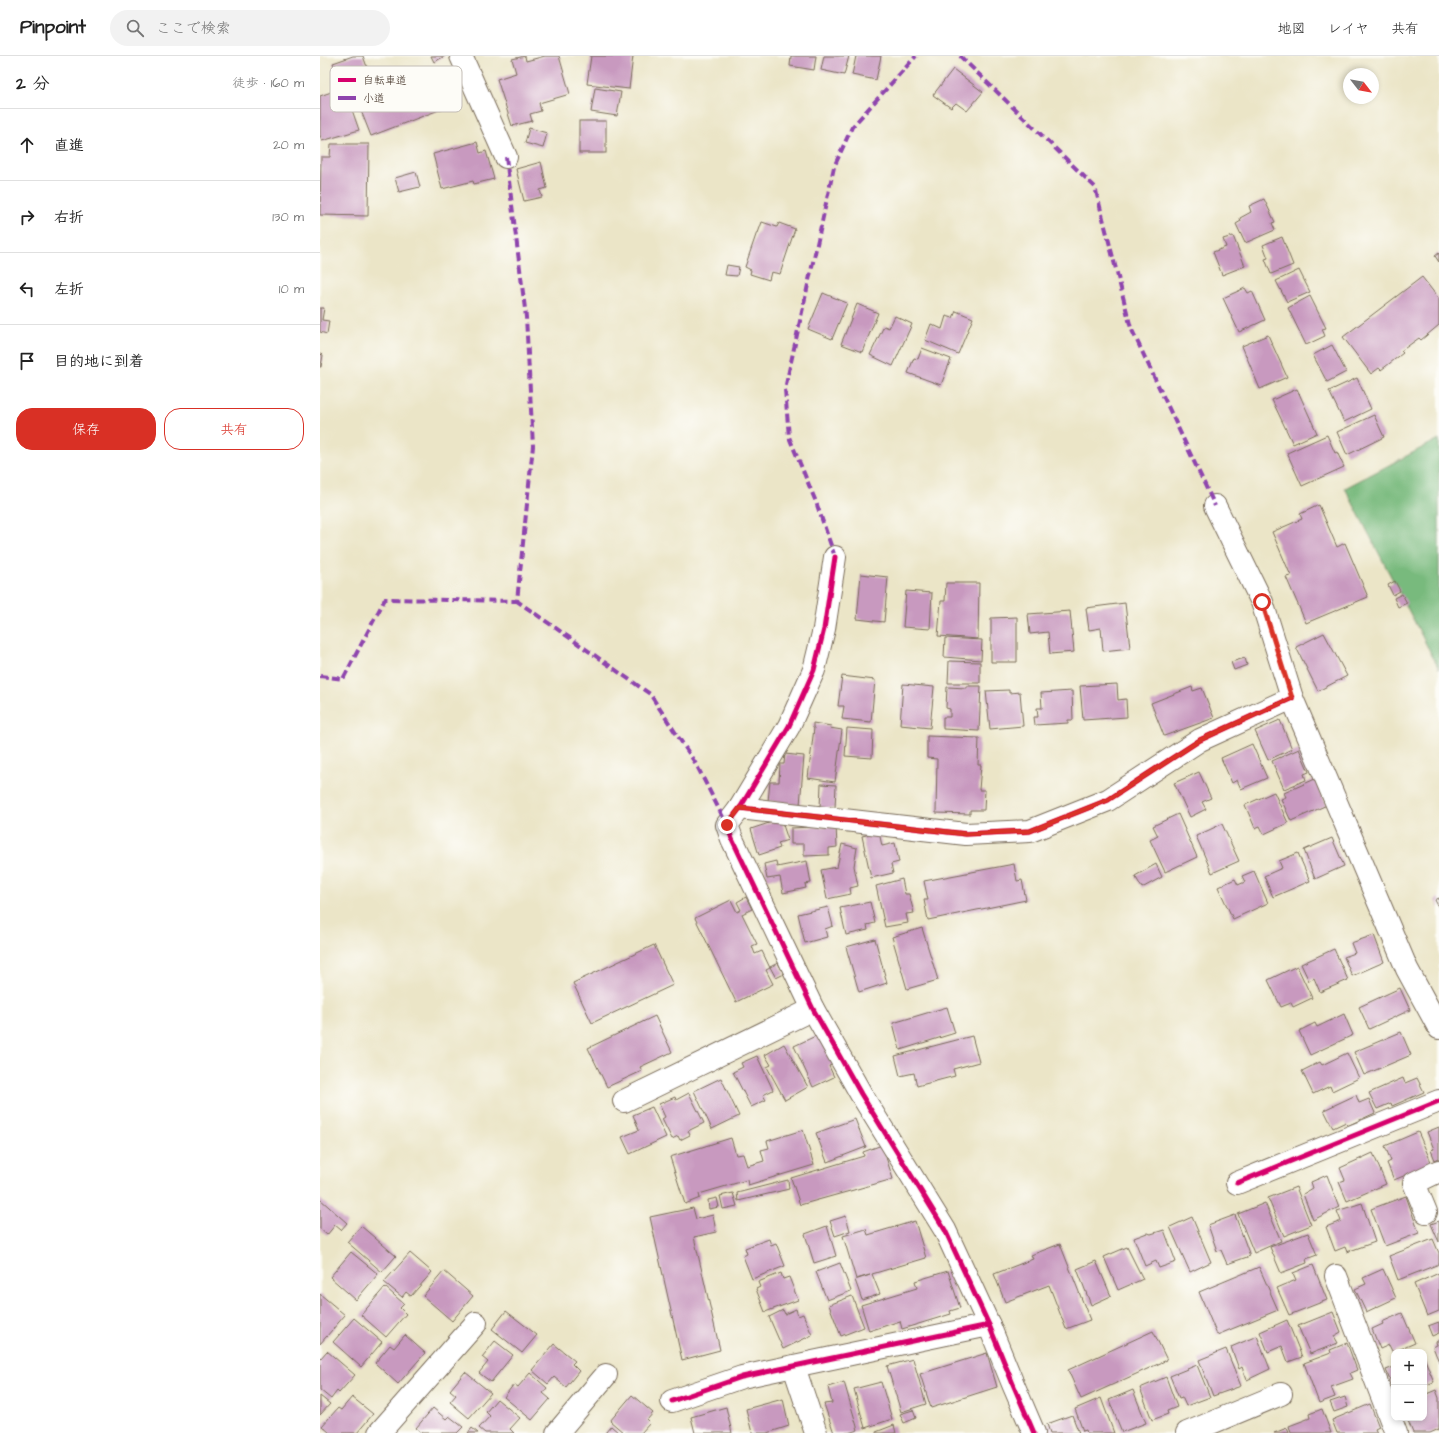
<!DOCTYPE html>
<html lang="ja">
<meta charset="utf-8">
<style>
body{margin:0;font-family:"Architects Daughter","Klee One",sans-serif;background:#f2f2f2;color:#222}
.controls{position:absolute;right:12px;bottom:12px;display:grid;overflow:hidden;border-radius:8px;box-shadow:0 2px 6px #0003}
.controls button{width:36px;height:36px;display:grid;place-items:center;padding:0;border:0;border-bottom:1px solid #e0e0e0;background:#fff;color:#222;font:20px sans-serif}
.compass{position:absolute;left:1023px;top:12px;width:36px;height:36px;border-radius:50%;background:#fff;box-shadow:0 2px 6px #0003;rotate:121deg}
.stop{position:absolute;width:12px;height:12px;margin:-9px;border:3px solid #d93025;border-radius:50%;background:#fff}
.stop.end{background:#d93025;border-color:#fff;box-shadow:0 1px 4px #0008}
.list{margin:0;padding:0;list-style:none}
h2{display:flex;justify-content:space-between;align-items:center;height:52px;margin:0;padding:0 16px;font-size:17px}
h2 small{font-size:13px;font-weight:400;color:#767676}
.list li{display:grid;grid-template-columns:26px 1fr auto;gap:12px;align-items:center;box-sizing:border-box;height:72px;padding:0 16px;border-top:1px solid #e0e0e0}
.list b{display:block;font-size:15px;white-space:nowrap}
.list em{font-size:13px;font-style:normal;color:#767676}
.actions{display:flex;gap:8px;padding:12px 16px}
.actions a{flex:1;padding:9px 0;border:1px solid #d93025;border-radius:16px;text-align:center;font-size:14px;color:#d93025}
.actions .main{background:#d93025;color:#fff}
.icon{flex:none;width:22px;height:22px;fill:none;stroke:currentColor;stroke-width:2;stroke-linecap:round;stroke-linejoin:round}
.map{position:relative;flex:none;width:1119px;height:1377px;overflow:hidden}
header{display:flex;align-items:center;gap:24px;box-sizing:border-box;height:56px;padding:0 20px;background:#fff;border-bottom:1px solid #e0e0e0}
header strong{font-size:19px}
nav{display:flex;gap:22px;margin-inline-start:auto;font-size:14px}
.search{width:280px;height:36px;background:#f2f2f2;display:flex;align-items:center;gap:10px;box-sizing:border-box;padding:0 14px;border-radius:22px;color:#767676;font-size:15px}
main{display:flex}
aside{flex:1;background:#fff}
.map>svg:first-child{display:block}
.forest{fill:#78ba7d;stroke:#5a724e}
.building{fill:#c899bf}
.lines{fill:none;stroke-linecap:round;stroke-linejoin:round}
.minor-casing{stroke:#796b59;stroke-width:24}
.minor{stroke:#fff;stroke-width:22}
.quiet{stroke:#8e44ad;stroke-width:4;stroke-dasharray:8 4;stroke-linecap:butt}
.cycleway-casing{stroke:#fdfcf7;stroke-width:8}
.cycleway{stroke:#d6006c;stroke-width:5}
.route{stroke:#d93025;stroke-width:5}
.key{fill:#fdfcf7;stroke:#c3bdb6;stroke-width:1}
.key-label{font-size:11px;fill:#3b2a1e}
</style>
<header>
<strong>Pinpoint</strong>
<div class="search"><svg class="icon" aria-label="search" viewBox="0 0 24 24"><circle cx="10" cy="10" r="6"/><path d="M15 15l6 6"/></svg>ここで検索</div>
<nav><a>地図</a><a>レイヤ</a><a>共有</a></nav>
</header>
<main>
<aside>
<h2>2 分<small>徒歩 · 160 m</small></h2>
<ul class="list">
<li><svg class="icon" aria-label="ahead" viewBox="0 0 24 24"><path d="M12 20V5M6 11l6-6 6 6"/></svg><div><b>直進</b></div><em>20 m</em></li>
<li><svg class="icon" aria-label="right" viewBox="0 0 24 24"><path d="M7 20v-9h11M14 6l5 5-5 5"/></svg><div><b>右折</b></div><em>130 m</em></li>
<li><svg class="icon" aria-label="left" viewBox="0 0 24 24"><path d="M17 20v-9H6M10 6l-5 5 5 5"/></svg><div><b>左折</b></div><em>10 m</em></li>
<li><svg class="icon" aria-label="arrive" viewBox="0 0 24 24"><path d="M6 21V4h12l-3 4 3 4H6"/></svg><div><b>目的地に到着</b></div></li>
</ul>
<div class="actions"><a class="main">保存</a><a>共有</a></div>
</aside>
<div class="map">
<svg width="1119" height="1377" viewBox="0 0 1119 1377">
<rect width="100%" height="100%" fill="#fdfcf7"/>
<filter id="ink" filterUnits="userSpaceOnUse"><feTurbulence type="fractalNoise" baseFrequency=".025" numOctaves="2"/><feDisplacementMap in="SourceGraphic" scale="8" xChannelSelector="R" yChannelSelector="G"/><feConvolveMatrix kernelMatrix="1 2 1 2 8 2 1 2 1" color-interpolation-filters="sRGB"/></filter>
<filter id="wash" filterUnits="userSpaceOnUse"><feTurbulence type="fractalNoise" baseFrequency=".012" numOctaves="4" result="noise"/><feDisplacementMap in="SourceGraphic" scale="16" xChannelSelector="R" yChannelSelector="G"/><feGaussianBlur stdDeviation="0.9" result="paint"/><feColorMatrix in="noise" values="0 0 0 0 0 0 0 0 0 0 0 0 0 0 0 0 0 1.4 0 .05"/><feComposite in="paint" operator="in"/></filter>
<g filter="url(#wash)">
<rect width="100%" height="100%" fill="#ebe5c7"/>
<path class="forest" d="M1119,383V613L1025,432Z"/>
<g id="blocks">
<g class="building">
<path d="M33,0H43L54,30L25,40L13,7Z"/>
<path d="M111,0H125L114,6Z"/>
<path d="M205,0L206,5L225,0H239L250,38L219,47L221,55L210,58L212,65L192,70L177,23L196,17L192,3Z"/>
<path d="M271,0H313L309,33L267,28Z"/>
<path d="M471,0H496L494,14L470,10Z"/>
<path d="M504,0H529L524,19L501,14Z"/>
<path d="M536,0H561L556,24L532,19Z"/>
<path d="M633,13L663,36L647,55L636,47L631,52L613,39Z"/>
<path d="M119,14L132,49L51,80L38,47L52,42V39Z"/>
<path d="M275,32L301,36L297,60L271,56Z"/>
<path d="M17,34L23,53L31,51L39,74L2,85L0,79V40Z"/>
<rect x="259" y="65" width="27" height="32"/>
<path d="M209,72L227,77L223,92L205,87Z"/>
<path d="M157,86L160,97L166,95L174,123L154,128L153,125L122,133L113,98Z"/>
<path d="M11,88H49L48,160L0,159L1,101H10Z"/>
<path d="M221,106L227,132L220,134L222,141L204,145L196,113Z"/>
<path d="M96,116L100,131L79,136L75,122Z"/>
<path d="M944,143L955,166L952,167L955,174L925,187L916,168L921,165L920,162L931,156L929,150Z"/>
<path d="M442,166L457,171L459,167L475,173L460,218L451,216L449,224L430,218L431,214L425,211L437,176L438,177Z"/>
<path d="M913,180L925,210L902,219L893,196L906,191L903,183Z"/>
<path d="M962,181L973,209L951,218L945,203L948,202L943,189Z"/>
<path d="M1119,197V206L1115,200Z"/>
<path d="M407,209L419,211L417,220L405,219Z"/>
<path d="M979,214L990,236L967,246L956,225Z"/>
<path d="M1102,221L1119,243V269L1101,284L1099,282L1081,295L1083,297L1061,314L1059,312L1051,318L1023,281Z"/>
<path d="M925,232L928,237L932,235L945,264L919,276L903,242Z"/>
<path d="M503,237L527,247L512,283L488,273Z"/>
<path d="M990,240L1006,272L1002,273L1005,280L986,289L968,252Z"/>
<path d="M537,248L558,257L542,296L521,288Z"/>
<path d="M0,252H4L2,264L9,265L7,278L0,276Z"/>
<path d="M636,255L653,262L638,298L605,284L611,268L622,273L626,260L633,262Z"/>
<path d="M575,260L592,268L573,310L550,299L564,270L569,272Z"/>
<path d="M948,279L967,321L940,333L922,290Z"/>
<path d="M1012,289L1026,316L1007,326L993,299Z"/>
<path d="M602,292L631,303L621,329L588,317L594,302L598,303Z"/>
<path d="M0,298L3,299L1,311H0Z"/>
<path d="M1037,322L1051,353L1024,366L1009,335Z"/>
<path d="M977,333L997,377L973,388L952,344Z"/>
<path d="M1054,359L1064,381L1027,399L1017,376Z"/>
<path d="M1007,379L1015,397L1017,396L1024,411L982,430L967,397Z"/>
<path d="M999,449L1017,491L1025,487L1048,541L986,567L966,521L971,520L952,476L982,463L980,458Z"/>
<path d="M541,518L568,521L564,566L537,563Z"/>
<path d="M1075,525L1080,535L1073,539L1068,529Z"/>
<path d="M626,527H659L658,583L618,580L621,545H625Z"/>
<path d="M586,535L612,537L610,573L583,571Z"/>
<path d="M1082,538L1087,547L1078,551L1074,542Z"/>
<path d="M805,547L810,592L783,595L781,572L769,574L766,552Z"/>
<path d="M750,555L754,596L730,598L728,576L710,578L708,558Z"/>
<path d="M697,561V606H671V562Z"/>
<path d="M1004,577L1027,620L998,635L976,591Z"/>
<path d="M625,582L662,584L661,604L624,601Z"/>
<path d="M925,602L927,609L914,614L911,606Z"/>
<path d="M629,605L660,606V627H628Z"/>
<path d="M522,620L555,624L551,666L522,663L524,650H518Z"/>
<path d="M583,628L614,631L610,672L580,669Z"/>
<path d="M797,628L798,644L806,643L807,661L763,664L760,630Z"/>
<path d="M647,630H661L659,675L623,673V661H630V653L626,652L627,631L647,632Z"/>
<path d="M872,631L873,635L882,632L894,662L844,680L831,647Z"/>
<path d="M689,634V637L700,636L703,670L670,673L666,635Z"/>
<path d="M752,635L753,664H748V667L715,669L714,661H718L717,652H722L721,637Z"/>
<path d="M960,664L972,693L948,704L935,675Z"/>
<path d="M493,667L511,670L510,672L522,674L515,726L488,722L494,672H493Z"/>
<path d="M527,672L553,674L552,702L525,700Z"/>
<path d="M607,680L659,682L658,709H661L659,734H665L664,754H650V758L616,757L617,703L607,702Z"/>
<path d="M932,688L947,722L921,733L917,724L912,727L901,702Z"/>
<path d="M979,693L989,716L984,718L986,724L964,733L952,705Z"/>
<path d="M465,698L484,700L480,749L448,745L450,726H459L460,708H464Z"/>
<path d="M879,716L891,742L882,746L886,753L870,761L854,727Z"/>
<path d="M995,723L1007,749L971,765L961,743L966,741L964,737Z"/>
<path d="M501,728L516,729L515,752H500Z"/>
<path d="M954,736L968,767L944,778L940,770L935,772L925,749Z"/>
<path d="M858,758L877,801L845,816L830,784L838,780L833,770Z"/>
<path d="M461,763L468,784L458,787L460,792L439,799L431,773Z"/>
<path d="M902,768L919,805L892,817L876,780Z"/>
<path d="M516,770L517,791L509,792V799L484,800V788H471V772Z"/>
<path d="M559,776L562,790L575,787L579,806L571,808L573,817L551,822L542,780Z"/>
<path d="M1012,782L1024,810L995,823L984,794Z"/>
<path d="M522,788L537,792L534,810L538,830L530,832L531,838L507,843L501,814L517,811Z"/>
<path d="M978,797L990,825L953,841L944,820L962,812L959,805Z"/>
<path d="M456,805L457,811L487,805L491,827L485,828L486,832L463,837L460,821L447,823L444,808Z"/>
<path d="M694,808L697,825L702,824L706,844L608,864L604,844H608L604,825Z"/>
<path d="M836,808L842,821L822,832L815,820Z"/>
<path d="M934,815L948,847L913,863L898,831L915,823L918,829L925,826L922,820Z"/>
<path d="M582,823L585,838H589L594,857L586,858L588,867L565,871L556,830Z"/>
<path d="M426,841L432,853L422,858L437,888L432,890L435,898L442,895L450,912L446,914L453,928L416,946L375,862L411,844L417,856L421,854L417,846Z"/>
<path d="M1119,842V852L1115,844Z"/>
<path d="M550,846L555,867L547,869L548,874L526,879L520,852Z"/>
<path d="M508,851L513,870L505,873L507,881L485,887L478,858Z"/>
<path d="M602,872L618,924L587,933L572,881Z"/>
<path d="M1054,879L1064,906L1032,920L1024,901L1035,897L1031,887Z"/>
<path d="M555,883L567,927L539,936L526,891Z"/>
<path d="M334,889L353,929L272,967L253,927Z"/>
<path d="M1014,893L1028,924L1000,936L994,922L989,925L981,908Z"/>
<path d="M458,907L464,918L456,922L450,911Z"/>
<path d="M977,910L992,942L973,951L971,947L961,951L948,924Z"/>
<path d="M1080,932L1090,954L1049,973L1039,951Z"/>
<path d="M627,951L635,977L580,994L573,967Z"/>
<path d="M1024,958L1033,979L990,999L979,975L995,967L997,971Z"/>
<path d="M335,960L352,996L320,1011L322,1015L287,1031L268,992Z"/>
<path d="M1081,976L1091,999L1044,1019L1034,996Z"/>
<path d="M500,978L514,1008L509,1010L514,1021L493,1031L474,990Z"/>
<path d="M652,980L659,1006L633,1013L635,1020L597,1030L594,1017L580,1020L575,1000Z"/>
<path d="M464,988L488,1031L465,1044L447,1011L451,1009L445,999Z"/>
<path d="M1027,997L1039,1022L1012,1035L1010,1030L993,1038L982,1015L1000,1006L1002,1009Z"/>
<path d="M437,1000L453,1034L443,1039L446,1044L431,1051L413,1016L423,1011L421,1007Z"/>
<path d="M401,1022L419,1060L392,1073L374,1035Z"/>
<path d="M1083,1022L1085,1027L1097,1022L1104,1036L1072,1050L1071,1047L1057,1053L1049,1037Z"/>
<path d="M369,1037L384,1067L368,1075L370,1079L360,1084L358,1080L352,1083L342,1063L345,1061L339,1048L355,1041L356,1044Z"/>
<path d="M1036,1039L1039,1047L1049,1043L1055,1057L1027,1070L1026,1066L1013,1072L1004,1054Z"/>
<path d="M332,1051L346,1081L310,1098L302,1081L319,1074L313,1059Z"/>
<path d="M535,1063L546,1091L507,1106L496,1077Z"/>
<path d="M1119,1071V1102L1115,1104L1111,1094L1114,1093L1107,1076Z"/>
<path d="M483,1074L494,1109L428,1129L427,1124L379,1138L380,1142L365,1148L350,1101L411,1082L416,1099L423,1098L427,1110L444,1105L441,1094L449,1092L447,1085Z"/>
<path d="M1098,1076L1112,1108L1074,1124L1067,1107L1071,1105L1065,1090Z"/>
<path d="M562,1089L573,1123L480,1149L471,1122L544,1100L543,1096Z"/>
<path d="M1053,1097L1066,1128L1027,1145L1019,1126L1025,1124L1020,1112Z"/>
<path d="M1007,1119L1019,1151L993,1164L983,1138L993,1132L991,1126Z"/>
<path d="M468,1124L469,1133L418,1145L417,1137Z"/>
<path d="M976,1131L991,1169L964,1180L948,1142Z"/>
<path d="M413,1137L417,1150L403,1153L400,1140Z"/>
<path d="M1086,1140L1099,1177L1065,1190L1051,1153Z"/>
<path d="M397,1142L399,1151L389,1153L388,1144Z"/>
<path d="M0,1143L27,1167L21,1174L15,1169L7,1179L0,1173Z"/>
<path d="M945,1147L961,1185L934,1197L918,1158Z"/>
<path d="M1042,1147L1055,1186L1027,1196L1025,1191L1015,1195L1006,1171L1021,1165L1017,1155Z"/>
<path d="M373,1152L376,1163L393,1159L396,1176L374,1181L400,1294L362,1304L330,1161Z"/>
<path d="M915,1159L930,1200L907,1208L901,1194L897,1195L888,1169Z"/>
<path d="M526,1160L530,1175L515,1180L510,1165Z"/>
<path d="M872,1161L891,1206L870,1216L850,1171Z"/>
<path d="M595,1165L606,1202L552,1218L560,1238L542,1244L535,1224L550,1219L536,1223L523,1180L546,1173L548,1179Z"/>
<path d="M1119,1165V1186L1111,1168Z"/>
<path d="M41,1170L76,1200L62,1216L27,1186Z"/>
<path d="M507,1170L516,1200L494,1207L485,1178Z"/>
<path d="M844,1174L856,1206L839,1212L836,1205L825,1210L814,1182L827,1177L831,1178Z"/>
<path d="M988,1177L997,1199L986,1203L987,1207L961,1217L950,1191Z"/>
<path d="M449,1183L451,1189L456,1187L465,1210L432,1223L423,1200L427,1198L425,1192Z"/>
<path d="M1113,1183L1119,1197V1208L1078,1224L1069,1200Z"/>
<path d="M740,1188L770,1264L746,1273L729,1229L685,1246L674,1218L713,1203L711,1199Z"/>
<path d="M807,1191L823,1223L798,1234L784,1201Z"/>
<path d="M31,1196L58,1218L36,1244L10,1221Z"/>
<path d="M90,1197L112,1216L91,1240L86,1236L82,1241L64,1226Z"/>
<path d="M776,1205L791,1240L771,1249L757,1213Z"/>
<path d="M520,1207L531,1235L507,1244L496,1216Z"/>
<path d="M993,1209L1007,1244L969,1259L957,1232L976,1224L973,1217Z"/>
<path d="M939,1211L958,1254L897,1279L879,1236Z"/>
<path d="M1063,1213L1076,1242L1046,1256L1035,1233L1046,1228L1043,1222Z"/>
<path d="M124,1215L153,1240L132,1265L103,1240Z"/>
<path d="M628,1215L640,1252L630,1255L631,1258L582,1273L580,1265L549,1275L541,1249L597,1232L595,1225Z"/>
<path d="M461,1217L463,1223L469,1221L478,1244L445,1256L436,1233L440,1231L438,1226Z"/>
<path d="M1119,1217V1255L1107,1260L1094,1228Z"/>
<path d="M65,1231L84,1248L80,1252L86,1258L66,1281L41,1259Z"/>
<path d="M0,1238L25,1259L0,1288Z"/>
<path d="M532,1240L544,1271L521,1280L509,1249Z"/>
<path d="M476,1253L478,1260L483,1258L492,1279L463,1293L449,1261L463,1254L465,1258Z"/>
<path d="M186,1255L217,1279L202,1297L172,1273Z"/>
<path d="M1013,1256L1021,1276L1014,1280L1018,1287L990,1298L978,1270Z"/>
<path d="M1082,1257L1095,1287L1074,1296V1299L1069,1289L1060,1293L1052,1273L1063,1268L1062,1266Z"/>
<path d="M34,1262L62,1286L41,1311L13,1286Z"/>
<path d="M967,1264L982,1301L968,1306L962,1290L948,1296L940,1276Z"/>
<path d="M1119,1266V1277L1112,1280L1108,1270Z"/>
<path d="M833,1275L847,1304L761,1343L748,1314Z"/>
<path d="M85,1279L105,1297L78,1328L55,1307L70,1289L74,1292Z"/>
<path d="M937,1280L950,1313L927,1324L922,1311L919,1313L911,1291Z"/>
<path d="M1119,1284V1306L1113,1291L1117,1289L1116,1286Z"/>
<path d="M175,1285L193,1299L171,1326L159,1317L168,1306L162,1301Z"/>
<path d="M1027,1287L1037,1314L1030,1317L1033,1323L1011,1331L1015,1341L999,1347L984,1307L1011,1297L1010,1294Z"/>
<path d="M234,1288L255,1305L252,1308L259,1315L246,1331L234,1321L228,1328L212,1314Z"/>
<path d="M906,1293L921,1330L893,1340L879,1304Z"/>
<path d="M7,1295L35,1319L19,1337L17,1335L11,1343L0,1334V1303Z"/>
<path d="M667,1297L677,1331L611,1352L600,1318Z"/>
<path d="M1104,1301L1114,1326L1104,1330Z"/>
<path d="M593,1303L606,1348L581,1356L567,1310Z"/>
<path d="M877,1309L890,1341L866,1350L862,1341L859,1342L850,1320Z"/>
<path d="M1074,1311V1329L1073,1330L1066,1314Z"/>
<path d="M145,1316L171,1337L149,1362L130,1346L136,1339L130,1334Z"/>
<path d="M210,1317L227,1332L223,1337L230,1343L212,1364L184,1341L194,1328L198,1331Z"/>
<path d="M846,1321L857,1351L847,1355L848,1358L832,1364L820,1332Z"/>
<path d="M524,1326L538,1374L528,1377H514L504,1348L512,1347L508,1331Z"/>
<path d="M561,1326L572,1363L545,1372L534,1333Z"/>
<path d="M813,1334L826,1367L802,1376L789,1344Z"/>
<path d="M1116,1334L1119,1342V1373L1110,1377H1093L1087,1362H1104V1339Z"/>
<path d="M312,1339L333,1357L327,1364L330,1367L321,1377H304L290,1365Z"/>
<path d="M0,1340L10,1348L0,1359Z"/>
<path d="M32,1341L53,1358L37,1377H10L2,1370L18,1352L21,1354Z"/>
<path d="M1025,1341L1028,1351L1014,1356L1010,1346Z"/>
<path d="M781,1342L794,1377H767L766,1374L763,1375L755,1353Z"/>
<path d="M177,1343L200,1362L190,1373L194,1377H165L159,1372L170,1360L166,1356Z"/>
<path d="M463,1343L469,1370L447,1377H432L426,1353Z"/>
<path d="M1050,1348L1059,1371L1055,1373L1057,1377H1017L1012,1364Z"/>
<path d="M406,1351L412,1377H375L371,1361Z"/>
<path d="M113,1352L126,1363L129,1360L143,1371L137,1377H102L96,1372Z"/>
<path d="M1002,1353L1011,1377H971L969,1370L990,1362L989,1358Z"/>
<path d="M593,1354L596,1362L584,1367L580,1358Z"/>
<path d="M752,1359L759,1377H730L727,1368Z"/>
<path d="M574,1369L576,1377H556V1376Z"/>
<path d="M291,1370L299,1377H285Z"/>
<path d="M152,1372L158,1377H148Z"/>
<path d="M967,1372L969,1377H954Z"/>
</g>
</g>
</g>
<g filter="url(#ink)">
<use href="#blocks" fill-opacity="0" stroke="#796b59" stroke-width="1"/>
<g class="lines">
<defs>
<g id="minor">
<path d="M141,0L186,101"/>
<path d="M895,450L942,546L972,642L1087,913L1119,972"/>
<path d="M515,501L504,573L494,614L469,670L420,752L407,769L412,783L493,953L541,1038L625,1174L669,1269L693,1328L714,1377"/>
<path d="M420,752L646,778L710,775L788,744L880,684L972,642"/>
<path d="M304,1045L493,953"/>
<path d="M917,1127L1119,1045"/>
<path d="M1106,1156L1094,1127L1119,1115"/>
<path d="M1016,1220L1076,1377"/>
<path d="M474,1311L496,1377"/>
<path d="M352,1345L422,1321L669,1269"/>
<path d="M59,1377L156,1267"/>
<path d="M237,1377L286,1319"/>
<path d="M867,1377L961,1338"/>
</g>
</defs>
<use href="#minor" class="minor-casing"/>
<use href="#minor" class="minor"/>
<g class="quiet">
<path d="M640,0L775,131L811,272L895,450"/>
<path d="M186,101L206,261L213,390L197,545L330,638L376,708L407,769"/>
<path d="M515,501L496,446L469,381L465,333L514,111L532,71L596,0"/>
<path d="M0,620L23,623L65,543L197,545"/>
</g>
<defs>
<g id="cycleway">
<path d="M515,501L504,573L494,614L469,670L420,752L407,769L412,783L493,953L541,1038L625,1174L669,1269L693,1328L714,1377"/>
<path d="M420,752L646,778L710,775L788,744L880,684L972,642"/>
<path d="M917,1127L1119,1045"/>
<path d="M352,1345L422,1321L669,1269"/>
</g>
</defs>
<use href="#cycleway" class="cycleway-casing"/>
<use href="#cycleway" class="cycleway"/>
</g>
</g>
<g class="lines" filter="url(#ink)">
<path class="route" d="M407,769L420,752L646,778L710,775L788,744L880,684L972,642L942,546"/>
</g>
<rect x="10" y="10" width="132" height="46" rx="6" class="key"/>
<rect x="18" y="22" width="18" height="4" fill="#d6006c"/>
<rect x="18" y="40" width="18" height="4" fill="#8e44ad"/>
<g class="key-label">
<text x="43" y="28">自転車道</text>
<text x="43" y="46">小道</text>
</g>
</svg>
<div class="controls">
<button>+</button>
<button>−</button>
</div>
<svg class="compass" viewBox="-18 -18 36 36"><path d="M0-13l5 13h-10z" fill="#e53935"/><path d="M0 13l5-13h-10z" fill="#767676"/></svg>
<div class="stop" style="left:942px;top:546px"></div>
<div class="stop end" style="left:407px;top:769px"></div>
</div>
</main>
